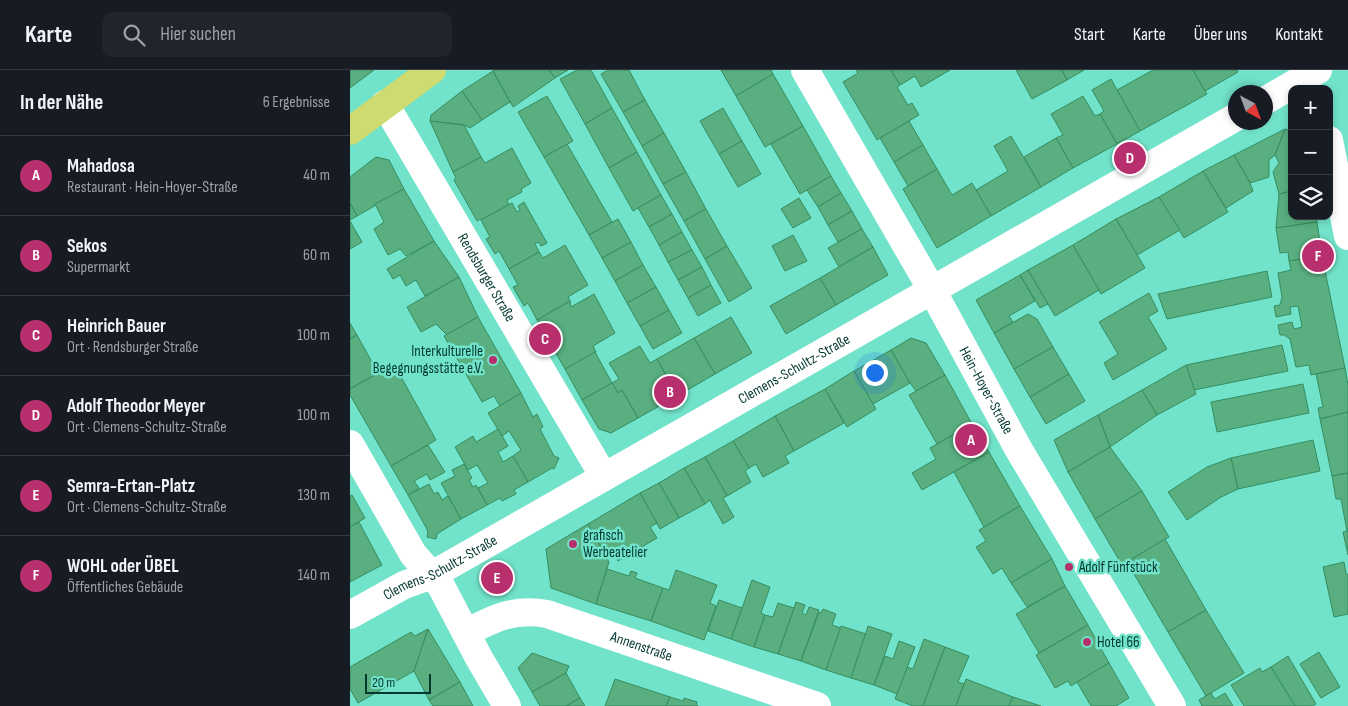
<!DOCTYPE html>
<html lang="de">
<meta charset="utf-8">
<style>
body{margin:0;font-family:"Sofia Sans Condensed",sans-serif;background:#20242c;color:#f1f3f6}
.controls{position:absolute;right:15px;top:15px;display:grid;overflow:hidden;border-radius:10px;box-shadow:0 2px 8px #0003}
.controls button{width:45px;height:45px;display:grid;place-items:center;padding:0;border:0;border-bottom:1px solid #363941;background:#171b24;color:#f1f3f6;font:25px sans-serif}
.compass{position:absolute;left:878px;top:15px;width:45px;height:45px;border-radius:50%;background:#171b24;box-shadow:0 2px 8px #0003;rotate:139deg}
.scale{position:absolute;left:15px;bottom:12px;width:66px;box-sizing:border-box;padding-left:5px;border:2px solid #033830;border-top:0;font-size:14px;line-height:18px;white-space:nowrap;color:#033830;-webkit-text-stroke:4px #72e3cb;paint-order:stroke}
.you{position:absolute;left:524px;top:302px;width:18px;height:18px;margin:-12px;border:4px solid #fff;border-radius:50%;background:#1a73e8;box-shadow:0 0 0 8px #1a73e833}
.badge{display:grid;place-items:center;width:32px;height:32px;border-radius:50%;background:#b82f6d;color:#fff;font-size:16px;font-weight:700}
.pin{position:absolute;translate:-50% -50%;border:2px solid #fff;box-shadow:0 1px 5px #0006}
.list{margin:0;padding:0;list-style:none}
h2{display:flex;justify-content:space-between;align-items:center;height:65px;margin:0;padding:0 20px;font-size:21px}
h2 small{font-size:16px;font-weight:400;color:#9ea1a6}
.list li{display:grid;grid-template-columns:32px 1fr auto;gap:15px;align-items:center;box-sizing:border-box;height:80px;padding:0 20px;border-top:1px solid #363941}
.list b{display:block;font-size:19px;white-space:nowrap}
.list p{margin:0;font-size:16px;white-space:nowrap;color:#9ea1a6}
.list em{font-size:16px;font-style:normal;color:#9ea1a6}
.icon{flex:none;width:28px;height:28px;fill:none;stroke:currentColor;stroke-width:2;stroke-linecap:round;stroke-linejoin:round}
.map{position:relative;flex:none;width:998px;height:636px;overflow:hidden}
header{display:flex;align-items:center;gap:30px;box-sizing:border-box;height:70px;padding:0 25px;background:#171b24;border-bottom:1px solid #363941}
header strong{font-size:24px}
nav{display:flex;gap:28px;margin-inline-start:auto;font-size:18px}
.search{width:350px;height:45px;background:#20242c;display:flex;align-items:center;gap:12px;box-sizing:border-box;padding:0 18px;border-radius:10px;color:#9ea1a6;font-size:19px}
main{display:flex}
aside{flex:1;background:#171b24}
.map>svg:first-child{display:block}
.building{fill:#59af80;stroke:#358d60}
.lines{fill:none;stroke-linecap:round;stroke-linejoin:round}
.minor{stroke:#fff;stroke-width:28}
.major{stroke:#cedb70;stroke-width:28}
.poi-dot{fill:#b82f6d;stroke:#72e3cb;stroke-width:2}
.labels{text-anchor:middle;stroke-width:5;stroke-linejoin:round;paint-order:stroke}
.street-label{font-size:15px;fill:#033830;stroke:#72e3cb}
.poi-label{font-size:15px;fill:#033830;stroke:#72e3cb;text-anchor:start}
</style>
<header>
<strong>Karte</strong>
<div class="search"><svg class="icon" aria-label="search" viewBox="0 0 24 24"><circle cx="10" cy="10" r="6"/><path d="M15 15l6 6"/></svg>Hier suchen</div>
<nav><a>Start</a><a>Karte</a><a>Über uns</a><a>Kontakt</a></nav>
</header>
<main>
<aside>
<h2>In der Nähe<small>6 Ergebnisse</small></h2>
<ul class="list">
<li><span class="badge">A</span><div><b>Mahadosa</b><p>Restaurant · Hein-Hoyer-Straße</p></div><em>40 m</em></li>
<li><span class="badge">B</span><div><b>Sekos</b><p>Supermarkt</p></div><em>60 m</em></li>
<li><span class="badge">C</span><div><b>Heinrich Bauer</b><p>Ort · Rendsburger Straße</p></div><em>100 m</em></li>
<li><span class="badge">D</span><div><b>Adolf Theodor Meyer</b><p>Ort · Clemens-Schultz-Straße</p></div><em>100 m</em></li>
<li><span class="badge">E</span><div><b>Semra-Ertan-Platz</b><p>Ort · Clemens-Schultz-Straße</p></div><em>130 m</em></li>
<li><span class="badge">F</span><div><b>WOHL oder ÜBEL</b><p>Öffentliches Gebäude</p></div><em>140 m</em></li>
</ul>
</aside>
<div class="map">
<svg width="998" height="636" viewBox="0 0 998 636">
<rect width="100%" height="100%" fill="#72e3cb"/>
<g class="building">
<path d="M0,0H24L0,18Z"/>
<path d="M144,0H199L205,8L163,37L143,1Z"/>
<path d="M199,0H218L205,8Z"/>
<path d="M227,0H241L262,38L235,54L210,9Z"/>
<path d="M258,0H279L295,30L273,42L251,4Z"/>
<path d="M371,0H421L423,4L386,26Z"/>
<path d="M506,0H541L550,15L547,17L558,35L562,33L569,45L527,70L493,12L508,3Z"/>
<path d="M541,0H600L571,17L565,6L550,15Z"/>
<path d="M666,0H712L717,10L682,29Z"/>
<path d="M712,0H734L717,10Z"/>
<path d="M803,0H843L857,24L790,61L767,20Z"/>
<path d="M843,0H887L888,2L855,21Z"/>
<path d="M143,1L160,32L132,50L112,21Z"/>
<path d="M423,4L453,56L415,77L386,26Z"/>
<path d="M761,9L790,61L767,74L750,44L754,41L742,20Z"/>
<path d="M112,21L132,50L120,58L114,55L80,51L81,45Z"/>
<path d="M197,26L223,71L194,87L168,42Z"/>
<path d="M733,26L745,46L750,44L767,74L723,98L706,68L713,65L701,44Z"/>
<path d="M295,30L314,63L292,76L273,42Z"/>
<path d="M262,38L287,82L259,98L235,54Z"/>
<path d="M373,38L392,71L369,84L350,51Z"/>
<path d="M80,51L114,55L131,87L103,102Z"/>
<path d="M559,51L573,75L544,92L530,68Z"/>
<path d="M453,56L481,106L450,124L421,74Z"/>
<path d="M935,59L925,85L919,90V107L900,113L884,85Z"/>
<path d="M935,59L942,61V121L929,124L923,102L929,93L925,85Z"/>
<path d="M314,63L336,102L313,114L292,76Z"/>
<path d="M661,66L691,117L641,146L626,120L658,101L644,76Z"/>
<path d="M706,68L723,98L691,117L674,87Z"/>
<path d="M392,71L411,104L388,117L369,84Z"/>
<path d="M217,74L262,152L239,165L194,87Z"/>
<path d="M573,75L587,99L558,116L544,92Z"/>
<path d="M162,78L181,113L171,119L172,122L157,130L159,135L131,150L130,149L127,151L104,110L106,108L103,102L131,87L135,93Z"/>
<path d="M287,82L311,125L283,141L259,98Z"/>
<path d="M884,85L900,113L903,121L876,138L853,101Z"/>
<path d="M26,87L39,90L54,119L7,146L0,133V107Z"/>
<path d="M587,99L602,125L622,113L641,146L587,178L553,119Z"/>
<path d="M853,101L878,142L834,168L809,127Z"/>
<path d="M336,102L356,139L334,151L313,114Z"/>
<path d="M481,106L491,123L468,137L457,120Z"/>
<path d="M54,119L84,171L56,186L50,179L38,185L24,159L34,152L25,134Z"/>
<path d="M942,121V146H966L967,152L926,158L929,124Z"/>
<path d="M491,123L502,141L478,155L468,137Z"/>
<path d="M311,125L322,144L299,157L288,138Z"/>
<path d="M809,127L830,160L787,185L766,149Z"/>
<path d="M449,128L461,148L443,158L431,139Z"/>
<path d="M174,132L197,173L191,176L188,172L185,174L189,182L159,199L149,181L145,184L136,169L140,167L131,150L162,133L167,142L170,140L168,136Z"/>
<path d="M0,133L7,146L0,150Z"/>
<path d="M356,139L377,176L355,189L334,151Z"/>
<path d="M502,141L512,159L488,172L478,155Z"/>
<path d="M322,144L332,162L309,175L299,157Z"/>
<path d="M268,149L281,172L252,188L239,165Z"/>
<path d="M766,149L795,198L751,224L723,175Z"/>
<path d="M0,151L12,172L0,179Z"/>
<path d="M967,152L972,186L939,191L938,182L930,183L926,158Z"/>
<path d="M512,159L523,177L489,197L478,178Z"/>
<path d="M332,162L342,180L318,192L309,175Z"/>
<path d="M443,165L457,191L435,201L422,176Z"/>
<path d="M84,171L109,207L75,226L66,210L56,216L50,205L43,209L37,199Z"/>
<path d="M281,172L293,195L265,211L252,188Z"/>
<path d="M215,175L238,215L218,227L220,231L187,250L178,233L174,236L163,217L168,215L159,199L189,182L193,188Z"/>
<path d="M723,175L749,220L705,246L678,200Z"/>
<path d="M377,176L402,218L379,232L355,189Z"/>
<path d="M523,177L538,205L486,235L470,208Z"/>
<path d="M342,180L352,197L328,210L318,192Z"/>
<path d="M972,186L995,298L961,305L959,295L946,297L940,269L934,265H930L928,255L942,252L944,259L952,257L948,236L940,237L941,244L926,247L924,236L930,235L932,227L928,203L941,200L939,191Z"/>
<path d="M293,195L306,217L277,233L265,211Z"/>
<path d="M352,197L361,215L338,228L328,210Z"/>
<path d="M678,200L698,234L690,238L670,205Z"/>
<path d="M917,201L922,227L817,249L808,224Z"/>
<path d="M670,205L685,231L659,246L663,252L644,263L626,230Z"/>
<path d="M109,207L128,247L97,265L86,254L71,262L57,237Z"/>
<path d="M470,208L486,235L436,264L420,236Z"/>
<path d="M361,215L371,233L348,246L338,228Z"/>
<path d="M306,217L319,240L290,256L277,233Z"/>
<path d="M799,223L808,241L798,247L817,279L763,310L754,293L768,284L749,252Z"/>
<path d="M244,224L265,263L243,276L246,282L215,299L187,250L220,231L221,237Z"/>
<path d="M319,240L332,263L303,279L290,256Z"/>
<path d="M678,244L687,249L703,277L664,299L644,263Z"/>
<path d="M128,247L171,323L150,336L144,326L132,332L94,266Z"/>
<path d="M381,247L402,283L365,304L344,268Z"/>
<path d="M0,253L7,265L0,269Z"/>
<path d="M7,265L28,303L0,319V269Z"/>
<path d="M344,268L365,304L327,326L307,289Z"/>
<path d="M561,268L576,273L595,305L566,321L560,313L541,280Z"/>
<path d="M932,275L938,301L844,320L836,295Z"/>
<path d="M290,276L300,293L307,289L327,326L288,348L272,320L268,323L262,313L269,309L259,293Z"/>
<path d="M703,277L719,304L680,327L664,299Z"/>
<path d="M541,280L560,313L523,334L504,301Z"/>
<path d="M245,282L262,313L232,330L215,299Z"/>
<path d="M44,294L86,370L41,396L0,325V319Z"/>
<path d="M836,295L846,324L807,345L792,320Z"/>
<path d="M995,298L998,315V342L970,349L968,338L973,337L966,304Z"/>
<path d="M504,301L526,339L497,357L475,319Z"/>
<path d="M719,304L735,331L696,354L680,327Z"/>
<path d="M595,305L622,354L587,374L559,325Z"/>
<path d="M262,313L268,323L272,320L288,348L261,363L249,359L232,330Z"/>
<path d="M953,314L959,343L867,362L861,332Z"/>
<path d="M475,319L494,353L444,381L425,346Z"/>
<path d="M792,320L807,345L760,377L748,345Z"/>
<path d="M171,323L183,347L187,344L193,357L190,359L204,386L209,388L204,399L202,398L178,412L163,386L171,380L159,361L152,366L138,343Z"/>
<path d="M998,342V403L982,406L970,349Z"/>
<path d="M748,345L760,377L718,402L704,370Z"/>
<path d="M425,346L444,381L435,386L439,393L413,407L406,394L399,398L383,371Z"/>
<path d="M622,354L639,382L572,420L562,403L586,389L580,378Z"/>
<path d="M148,359L158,376L148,382L153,392L163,386L178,412L164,420L166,424L152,431L150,428L137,435L128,418L138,413L127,395L118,400L105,377L123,366L126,372Z"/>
<path d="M963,370L970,401L888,419L881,388Z"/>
<path d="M383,371L399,398L395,401L401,412L377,426L355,387Z"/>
<path d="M78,375L95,402L80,410L77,404L64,411L69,418L58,425L41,396Z"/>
<path d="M760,377L792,421L745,449L718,402Z"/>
<path d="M639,382L670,436L634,457L604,402Z"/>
<path d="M355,387L377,426L373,428L384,447L373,454L360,430L355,434L334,398Z"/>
<path d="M881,388L888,419L871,427L837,450L818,422L857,397Z"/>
<path d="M114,394L122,408L119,410L123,417L126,415L137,435L111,449L91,413L105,406L102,400Z"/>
<path d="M334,398L355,434L329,448L309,413Z"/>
<path d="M998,403V461H997L991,429H986L982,406Z"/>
<path d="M309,413L329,448L310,459L290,423Z"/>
<path d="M79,414L84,424L88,422L92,430L98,426L111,449L87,464L86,469L77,467L78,461L58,425Z"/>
<path d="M792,421L819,467L772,495L745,449Z"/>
<path d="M290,423L307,453L300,457L307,468L268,491L261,479L255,484L238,454Z"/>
<path d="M2,425L15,448L0,457V426Z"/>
<path d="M670,436L702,489L661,513L652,498L643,504L626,477L636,471L629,460Z"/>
<path d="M9,452L32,495L0,512V457Z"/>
<path d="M238,454L259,492L246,534L201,518L196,479Z"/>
<path d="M997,461H998V485L993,462Z"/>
<path d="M815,469L856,540L818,562L777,492Z"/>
<path d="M702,489L715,516L677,537L661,513Z"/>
<path d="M994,492L996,504H998V544L984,547L973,497Z"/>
<path d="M257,499L279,506L281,501L287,503L285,508L313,518L301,551L246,534Z"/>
<path d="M326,500L367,515L360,533L366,536L354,570L301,551L313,518L319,520Z"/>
<path d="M402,510L420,517L411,543L415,545L404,577L381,569Z"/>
<path d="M715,516L738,555L689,583L666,544Z"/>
<path d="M369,530L392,538L381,569L358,561Z"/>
<path d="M446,532L455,535L452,543L456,545L459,537L469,540L451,591L428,584Z"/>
<path d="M428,533L444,538L428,584L404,577L415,545L423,547Z"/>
<path d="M473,539L486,544L482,555L491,558L476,600L451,591L469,542L471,543Z"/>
<path d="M856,540L894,603L856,626L818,562Z"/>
<path d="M738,555L759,593L721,616L718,611L705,618L686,585Z"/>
<path d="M491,556L516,564L501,608L476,600Z"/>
<path d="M518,556L542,564L524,615L501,608Z"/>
<path d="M78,559L64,601L8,633L0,619V597L61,562L65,566Z"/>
<path d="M78,559L110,612L79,630L64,601Z"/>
<path d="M574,569L595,577L573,636H563L545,629L557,597L563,599Z"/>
<path d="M549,571L565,577L547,624L524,615L535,586L543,589Z"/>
<path d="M595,577L619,586L608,612L614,614L606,636H573Z"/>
<path d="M969,582L990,617L971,628L950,594Z"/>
<path d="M182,583L219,596L216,603L182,622L168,598Z"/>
<path d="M938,586L966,634L962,636H945L921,597Z"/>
<path d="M759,593L779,628L766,636H741L727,612Z"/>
<path d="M921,597L945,636H894L881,615L910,598L912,602Z"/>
<path d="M216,603L230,628L216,636H190L182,622Z"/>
<path d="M265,609L320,627L316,636H255Z"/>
<path d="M616,609L663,627L659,636H606Z"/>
<path d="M110,612L123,636H83L79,630Z"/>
<path d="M861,623L865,629L875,623L883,636H852L849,630Z"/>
<path d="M320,627L333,631L334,628L347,632L346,635L348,636H316Z"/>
<path d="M663,627L691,636H659Z"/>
<path d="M230,628L235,636H216Z"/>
</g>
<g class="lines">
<g class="minor">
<path id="s1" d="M455,0L582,220L669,380L822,636"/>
<path d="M916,30L968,0"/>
<path id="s2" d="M35,34L254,407"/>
<path d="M979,70L998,166"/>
<path d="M0,374L63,484L91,516L129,588L157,636"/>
<path id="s3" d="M0,545L54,515L82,505L886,47"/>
<path id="s4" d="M116,563C144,548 164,538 197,544L467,636"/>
</g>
<path class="major" d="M0,61L82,0"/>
</g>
<g class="poi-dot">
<circle cx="143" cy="290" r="5"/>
<circle cx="223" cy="474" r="5"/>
<circle cx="719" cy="497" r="5"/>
<circle cx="737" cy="572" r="5"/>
</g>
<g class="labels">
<g class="street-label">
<text dy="5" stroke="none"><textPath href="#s2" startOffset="201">Rendsburger Straße</textPath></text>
<text dy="5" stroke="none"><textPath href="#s3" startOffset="508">Clemens-Schultz-Straße</textPath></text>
<text dy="5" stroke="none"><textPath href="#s1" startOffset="368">Hein-Hoyer-Straße</textPath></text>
<text dy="5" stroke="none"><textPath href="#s3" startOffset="102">Clemens-Schultz-Straße</textPath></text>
<text dy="5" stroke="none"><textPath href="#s4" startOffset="185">Annenstraße</textPath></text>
</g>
<g class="poi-label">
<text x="133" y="286" text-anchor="end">Interkulturelle<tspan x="133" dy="17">Begegnungsstätte e.V.</tspan></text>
<text x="233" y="470">grafisch<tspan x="233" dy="17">Werbeatelier</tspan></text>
<text x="729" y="502">Adolf Fünfstück</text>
<text x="747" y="577">Hotel 66</text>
</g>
</g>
</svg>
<div class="controls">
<button>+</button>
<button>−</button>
<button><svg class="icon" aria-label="layers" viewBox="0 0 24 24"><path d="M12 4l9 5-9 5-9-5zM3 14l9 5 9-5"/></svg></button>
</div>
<svg class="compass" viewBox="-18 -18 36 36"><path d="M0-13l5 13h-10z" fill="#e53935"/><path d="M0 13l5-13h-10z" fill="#9ea1a6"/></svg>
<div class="scale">20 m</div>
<div class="you"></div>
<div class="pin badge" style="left:621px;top:370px">A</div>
<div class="pin badge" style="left:320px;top:322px">B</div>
<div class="pin badge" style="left:195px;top:269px">C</div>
<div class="pin badge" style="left:780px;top:88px">D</div>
<div class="pin badge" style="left:147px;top:508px">E</div>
<div class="pin badge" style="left:968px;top:186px">F</div>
</div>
</main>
